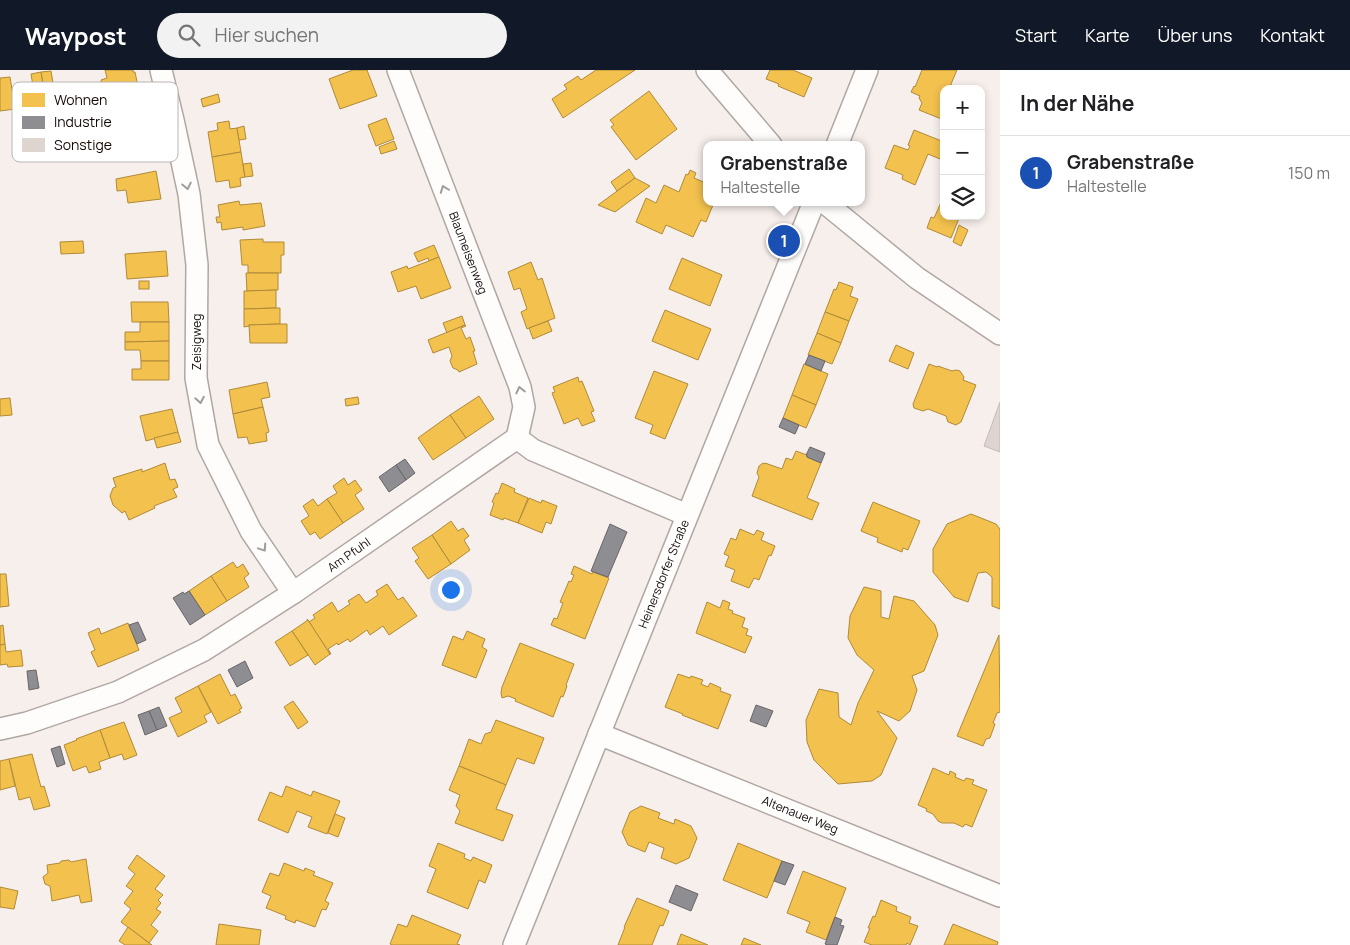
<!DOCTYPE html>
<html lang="de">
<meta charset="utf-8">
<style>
body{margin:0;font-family:Manrope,sans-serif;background:#f2f2f2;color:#202124}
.controls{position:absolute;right:15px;top:15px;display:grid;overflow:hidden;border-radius:10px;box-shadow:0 2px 8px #0003}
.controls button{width:45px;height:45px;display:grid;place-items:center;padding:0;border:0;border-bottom:1px solid #e0e0e0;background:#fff;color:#202124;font:25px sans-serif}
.you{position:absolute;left:450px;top:519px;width:18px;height:18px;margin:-12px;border:4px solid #fff;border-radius:50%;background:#1a73e8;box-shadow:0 0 0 8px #1a73e833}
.badge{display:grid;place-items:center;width:32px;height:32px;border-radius:50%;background:#111827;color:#fff;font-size:16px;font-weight:700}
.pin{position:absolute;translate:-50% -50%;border:2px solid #fff;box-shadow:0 1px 5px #0006}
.popup{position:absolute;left:703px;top:71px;width:162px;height:65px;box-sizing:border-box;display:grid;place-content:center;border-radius:10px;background:#fff;filter:drop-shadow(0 1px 4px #0005);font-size:16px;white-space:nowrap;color:#757577}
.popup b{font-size:19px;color:#202124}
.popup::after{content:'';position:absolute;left:50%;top:100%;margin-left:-10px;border:10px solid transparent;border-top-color:#fff}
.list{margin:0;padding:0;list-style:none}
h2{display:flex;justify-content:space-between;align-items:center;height:65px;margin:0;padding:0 20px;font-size:21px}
h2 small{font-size:16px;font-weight:400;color:#757577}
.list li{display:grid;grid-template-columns:32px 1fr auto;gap:15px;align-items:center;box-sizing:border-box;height:75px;padding:0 20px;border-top:1px solid #e0e0e0}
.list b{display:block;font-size:19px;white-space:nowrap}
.list p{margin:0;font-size:16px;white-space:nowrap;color:#757577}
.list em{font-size:16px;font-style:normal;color:#757577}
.icon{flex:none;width:28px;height:28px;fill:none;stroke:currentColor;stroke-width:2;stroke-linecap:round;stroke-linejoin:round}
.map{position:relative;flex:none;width:1000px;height:875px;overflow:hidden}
header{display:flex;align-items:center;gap:30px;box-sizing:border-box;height:70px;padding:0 25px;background:#111827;color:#fff}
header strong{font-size:24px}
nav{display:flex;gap:28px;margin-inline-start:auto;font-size:18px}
.search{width:350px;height:45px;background:#f2f2f2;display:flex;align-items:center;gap:12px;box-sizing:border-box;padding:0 18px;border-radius:28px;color:#757577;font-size:19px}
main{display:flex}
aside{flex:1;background:#fff}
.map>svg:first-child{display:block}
.homes{fill:#f2c14e;stroke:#b08a38}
.industry{fill:#8d8d92;stroke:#696568}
.building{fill:#dfd5d0;stroke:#c4bbb7}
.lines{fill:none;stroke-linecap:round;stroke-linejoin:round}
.minor-casing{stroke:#b0a6a2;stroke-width:24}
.minor{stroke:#fefdfc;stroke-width:21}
.oneway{stroke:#a19b99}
.labels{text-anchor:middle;stroke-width:5;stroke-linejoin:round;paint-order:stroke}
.street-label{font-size:12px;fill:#150905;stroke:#fff}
.key{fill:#fff;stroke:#b9b5b4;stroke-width:1}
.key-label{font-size:14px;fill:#150905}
</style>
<header>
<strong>Waypost</strong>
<div class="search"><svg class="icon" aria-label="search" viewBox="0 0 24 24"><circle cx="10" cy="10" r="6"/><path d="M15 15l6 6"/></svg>Hier suchen</div>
<nav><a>Start</a><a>Karte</a><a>Über uns</a><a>Kontakt</a></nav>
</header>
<main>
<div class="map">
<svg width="1000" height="875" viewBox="0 0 1000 875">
<rect width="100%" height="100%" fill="#f7efec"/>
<g class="homes">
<path d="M105,0H133V2H135L140,26L113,32L110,21L103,22L101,10L107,8Z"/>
<path d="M353,0H367L377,26L340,39L329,9Z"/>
<path d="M596,0H635L563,48L552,29L567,19L564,15L578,6L581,10Z"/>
<path d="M770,0H793L812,8L804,27L778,16L779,14L766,9Z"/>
<path d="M922,0H957L951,14L953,19H944V50L919,40L922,33L919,28L920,26L911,22L914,16L915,17Z"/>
<path d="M51,1L54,19L44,21L41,2Z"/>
<path d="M41,2L44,21L34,22L31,4Z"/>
<path d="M10,7L15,39L0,41V8Z"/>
<path d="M649,21L677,59L636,90L611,57L614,55L610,50Z"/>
<path d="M218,24L220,32L203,37L201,29Z"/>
<path d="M140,26L146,51L112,59L109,47L116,45L113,32Z"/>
<path d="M386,48L394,69L376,76L368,55Z"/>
<path d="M229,51L230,59L237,58L241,82L212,87L208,62L218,60L217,53Z"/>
<path d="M244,56L246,69L239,70L237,58Z"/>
<path d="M914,60L944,72V81L940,89L928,84L915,115L902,109L903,105L885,98L894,75L908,80L910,76L908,75Z"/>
<path d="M150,67L153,87L129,91L126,72Z"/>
<path d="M394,71L397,79L381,84L379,77Z"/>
<path d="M241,82L245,107L240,108L241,116L230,118L229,110L216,112L212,87Z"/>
<path d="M251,93L253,106L245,107L243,94Z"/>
<path d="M629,99L635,108L617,121L611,112Z"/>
<path d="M690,100L696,103L694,108L706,113V132L713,135L706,152L701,150L693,167L666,155L662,164L636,152L646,128L656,133L664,115L679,122L686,104L688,105Z"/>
<path d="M156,101L161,129L128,133L126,120L117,121L116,109Z"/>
<path d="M635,108L650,116L615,142L598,135Z"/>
<path d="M943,128L944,146H960L951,168L927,158L931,147L934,148Z"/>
<path d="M239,131L240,135L261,133L265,156L243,160V157L222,160L221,152L217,153L216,147H220L218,135Z"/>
<path d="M959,155L968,160L961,176L953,172Z"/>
<path d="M263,169V172H284V185H281V203H248V195H242L240,170Z"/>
<path d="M83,171L84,183L61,184L60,172Z"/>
<path d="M434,175L439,187L429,191L428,188L418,192L414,183Z"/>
<path d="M166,181L168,206L127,209L125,184Z"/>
<path d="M439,187L451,218L421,229L416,216L398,222L391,202L407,196L408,199Z"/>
<path d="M682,188L722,205L710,236L669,219Z"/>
<path d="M531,192L538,210L542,208L555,248L527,259L521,242L527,239L520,218L514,220L508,202Z"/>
<path d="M246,203H278V220L247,221Z"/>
<rect x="139" y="211" width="10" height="8"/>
<path d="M839,212L853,217L850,226L858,229L849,251L825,242L834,219L836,220Z"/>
<path d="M276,220V238L244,239V221Z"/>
<path d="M131,232H168L169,252H132Z"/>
<path d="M276,238H280V254L249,255V256L244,257V239Z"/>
<path d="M665,240L711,259L698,290L652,271Z"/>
<path d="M825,242L849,251L841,273L817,263Z"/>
<path d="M462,246L465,255L447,263L443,253Z"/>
<path d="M548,251L552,261L533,269L529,258Z"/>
<path d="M140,252H169V271L125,272V262H140Z"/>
<path d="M280,254H287V273H250L249,255Z"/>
<path d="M465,255L466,256L461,258L466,269L470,267L475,281H473L477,294L459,302L458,300L453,298L450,291L452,286L449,277L433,283L428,270Z"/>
<path d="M817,263L841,273L832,294L808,285Z"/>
<path d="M169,271V291H141L140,280H125V272Z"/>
<path d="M896,275L914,283L908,299L889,291Z"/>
<path d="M141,291H169V310H132V299H141Z"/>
<path d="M804,294L828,304L816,335L792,325Z"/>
<path d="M929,294L937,297L938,296L952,301L956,300L960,301L964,307L963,310L976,315L961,352L956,355L948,352L946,346L928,339L923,341L914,338L913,334Z"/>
<path d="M654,301L688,314L665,369L650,363L653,355L635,348Z"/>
<path d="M578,307L579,312L582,311L594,341L591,342L595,351L582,356L578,348L564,354L552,323L555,322L553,317Z"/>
<path d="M267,312L270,327L261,329L263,337L233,344L229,320Z"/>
<path d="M792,325L816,335L806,358L783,348Z"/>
<path d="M479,326L494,349L466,368L450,345Z"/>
<path d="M358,327L359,334L346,336L345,329Z"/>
<path d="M10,328L12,345L0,346V329Z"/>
<path d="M263,337L269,362L266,363L267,371L249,374L247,367L238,368L233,344Z"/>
<path d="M172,339L178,362L146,371L140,346Z"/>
<path d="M450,345L466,368L433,390L418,368Z"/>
<path d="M178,362L181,372L157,378L154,368Z"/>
<path d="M796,381L807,385V387L821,393L807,428L819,433L812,450L752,426L759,407L757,403L759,396L763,393L765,394V393L782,399L786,388L792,390Z"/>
<path d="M165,393L170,410L175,409L178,417L173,419L177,427L154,436L155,438L129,450L125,441L122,443L113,435L110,426L113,418L116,417L113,408L142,399V402Z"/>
<path d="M344,408L348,415L355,410L362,420L355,425L364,439L343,453L327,429L337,423L333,416Z"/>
<path d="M502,413L515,419L514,422L528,428L518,453L504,448L503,450L490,445L494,433L492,432L496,423L498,424Z"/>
<path d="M529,428L541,433L542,430L557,436L551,454L546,452L542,463L518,453Z"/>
<path d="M313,429L318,436L327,429L343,453L320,469L315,462L310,465L301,451L309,446L303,436Z"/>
<path d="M873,432L920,451L908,480L903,478L902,482L877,472L878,468L861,461Z"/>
<path d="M971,444L996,454L1000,459V539L992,536V507L986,502L978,503L968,532L954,527L933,502V479L947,454Z"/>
<path d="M451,451L458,461L463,458L469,466L464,470L470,480L451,494L432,465Z"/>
<path d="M740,459L754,465L757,460L764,463L761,470L775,476L771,486L769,485L759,510L754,508L749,518L731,511L735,500L725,496L729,486L724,484L731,468L736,470Z"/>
<path d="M432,465L451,494L428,509L415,491L419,488L412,478Z"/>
<path d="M233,492L237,498L243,494L249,504L244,508L249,517L227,531L211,506Z"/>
<path d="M574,496L592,504L593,502L609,508L585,569L551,555L554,548L557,549L563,533L560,532L569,511L571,512L574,505L571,504Z"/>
<path d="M0,504H6L9,536L0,537Z"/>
<path d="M211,506L227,531L205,545L189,521Z"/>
<path d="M387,514L398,530L403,527L417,546L389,565L383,556L370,565L367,560L350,572L348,569L338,575L337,573L328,579L331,584H330L307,549L309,552L315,548L313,545L332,532L338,542L350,534L348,531L359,524L366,533L378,525L376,521Z"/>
<path d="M864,517L881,521V547L889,549L894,526L914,531L935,555L938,565L924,601L912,606L917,620L910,641L899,651L877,641L897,668L881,705L872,711L838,714L814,690L807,672L806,650L819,619L838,623L839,647L851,655L858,633L874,600L857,585L848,568L850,546Z"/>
<path d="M723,530L730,533L728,539L733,541L732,543L745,548L742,557L748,559L746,565L752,567L745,583L696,563L707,532L720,538Z"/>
<path d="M308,550L330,584L315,595L292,561Z"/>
<path d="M128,553L139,580L98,597L91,582L95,580L88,563L99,558L101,564Z"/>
<path d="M3,555L5,574L0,575V556Z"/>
<path d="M292,561L308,585L290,596L275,572Z"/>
<path d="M467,561L485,569L482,577L487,580L476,608L442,595L453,566L463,570Z"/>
<path d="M999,565L1000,642L997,643L993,653L995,654L990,668L986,669L983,676L957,666Z"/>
<path d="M520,573L574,594L566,615L567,616L563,627L561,626L553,647L515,631L516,629L508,626L502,628L501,623L502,617Z"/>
<path d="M5,574L6,582L21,580L23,596L8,597L7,594L0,595V575Z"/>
<path d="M220,604L231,626L235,624L242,638L239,640L241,642L218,654L198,616Z"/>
<path d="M678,604L690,608L691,606L703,610L701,614L708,617L710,613L721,618L720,621L731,625L718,659L682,645L683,644L665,637Z"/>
<path d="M198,616L211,642L204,646L207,652L178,667L169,648L182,642L175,628Z"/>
<path d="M293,631L308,652L298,659L284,637Z"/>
<path d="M496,650L544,668L534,694L517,688L506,715L459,696L469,669L481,674L485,664L491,662Z"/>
<path d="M124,652L137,685L124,690L122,684L110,688L100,660Z"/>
<path d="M100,660L110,688L99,692L101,699L89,703L86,696L73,701L64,675L77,670L76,669Z"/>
<path d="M32,684L41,717L44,716L50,736L34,740L30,727L19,730L9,689Z"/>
<path d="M9,689L15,716L0,720V691Z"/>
<path d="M459,696L506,715L496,739L513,745L503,771L455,753L460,741L456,736L460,725L449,720Z"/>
<path d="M933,698L949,705L950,701L956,704L955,707L964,711L966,708L974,710L972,714L987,720L972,757L965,754L963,757L954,753H942L938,751L933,744L926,741L927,739L918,735Z"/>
<path d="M286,716L311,726L313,721L340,731L327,764L308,757L312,747L297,741L288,763L258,750L270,722L282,727Z"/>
<path d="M641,736L660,743L658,748L674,754L675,749L691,756L697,768L689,788L676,794L661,788L664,778L649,772L645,782L628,775L622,762L630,742Z"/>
<path d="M335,744L345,748L338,767L328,763Z"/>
<path d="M438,773L465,784L464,788L471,791L473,787L492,795L485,813L479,810L468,839L427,822L436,799L429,796Z"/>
<path d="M738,773L782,791L767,828L723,810Z"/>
<path d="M137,785L165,806L155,819L163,825L158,830L161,833L156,839L161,842L151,855L158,861L149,873L121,852L131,839L124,833L133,821L126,816L135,804L128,798Z"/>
<path d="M86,789L92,831L81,833L79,825L52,831L50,816L45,814L43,807L48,803L47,795L60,793L61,791L69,790L71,792Z"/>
<path d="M284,793L304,801L305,798L315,802L313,805L333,813L325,831L329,833L326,840L322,839L315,857L296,850L295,853L285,849L286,846L266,838L271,826L262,822L270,803L279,806Z"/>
<path d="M803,801L846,818L826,870L806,862L810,852L787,843Z"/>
<path d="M0,817L18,821L14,839L0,837Z"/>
<path d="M637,828L669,841L663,856L660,855L652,875H618L625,857H624Z"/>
<path d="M881,830L897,837L896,841L911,847L909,853L918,856L910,875L907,873L906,875H872L864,872L870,858H868L873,846L875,847Z"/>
<path d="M412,845L461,865L457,874L460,875H392L390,874L398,854L407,857Z"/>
<path d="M219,854L261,860L259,875H216Z"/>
<path d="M953,854L998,872L997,875H944Z"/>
<path d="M128,857L149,873L152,875H125L119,871Z"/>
<path d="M681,864L708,875H677Z"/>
<path d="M744,868L761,875H741Z"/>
</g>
<g class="industry">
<path d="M809,285L825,291L821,301L805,294Z"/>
<path d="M783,348L799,355L795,364L779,357Z"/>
<path d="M810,377L825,383L821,393L807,387V385H806Z"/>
<path d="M405,389L415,403L406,410L396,395Z"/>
<path d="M396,395L406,410L389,422L379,407Z"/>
<path d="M610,454L627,462L608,507L591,501Z"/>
<path d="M189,521L205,545L190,555L173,528L183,522L184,524Z"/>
<path d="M138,552L146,570L137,574L129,555Z"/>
<path d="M245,591L253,608L237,617L228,600Z"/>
<path d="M36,600L39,618L29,620L27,601Z"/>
<path d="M756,635L773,641L766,657L750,651Z"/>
<path d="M159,637L167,656L157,660L149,641Z"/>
<path d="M149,641L157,660L145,665L138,645Z"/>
<path d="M60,676L65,694L57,697L51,679Z"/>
<path d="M782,791L794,795L785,815L774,811Z"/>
<path d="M676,815L698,824L691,841L669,832Z"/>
<path d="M835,847L842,850L840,855L844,856L837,875H828L825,874Z"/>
</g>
<path class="building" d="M1000,332V382L984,376Z"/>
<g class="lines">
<defs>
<g id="minor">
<path d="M161,0L173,50L189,124L197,195L196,308L208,375L251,461L293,523"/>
<path d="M398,0L520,317L524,337L517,368"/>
<path d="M707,0L771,75"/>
<path d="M837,75L867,0"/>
<path d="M824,132L917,208L1000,264"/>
<path d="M517,368L533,380L687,445"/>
<path d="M0,659L27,653L118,622L204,580L293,523L517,368"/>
<path d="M599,664L1000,826"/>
<path d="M514,875L814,132"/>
</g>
</defs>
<use href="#minor" class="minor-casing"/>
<use href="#minor" class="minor"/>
</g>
<defs><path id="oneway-chevron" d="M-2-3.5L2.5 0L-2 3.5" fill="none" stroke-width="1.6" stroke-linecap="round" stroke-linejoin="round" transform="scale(1.25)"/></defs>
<g class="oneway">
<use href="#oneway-chevron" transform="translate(187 116) rotate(78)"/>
<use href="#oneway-chevron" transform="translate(444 119) rotate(-111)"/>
<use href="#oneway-chevron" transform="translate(520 320) rotate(-103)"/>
<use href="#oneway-chevron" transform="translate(200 330) rotate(80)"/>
<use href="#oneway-chevron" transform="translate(263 478) rotate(56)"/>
</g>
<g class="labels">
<g class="street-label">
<text transform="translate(468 183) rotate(69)" y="4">Blaumeisenweg</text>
<text transform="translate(197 272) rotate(-90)" y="4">Zeisigweg</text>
<text transform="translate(349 485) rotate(-35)" y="4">Am Pfuhl</text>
<text transform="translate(664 504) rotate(-68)" y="4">Heinersdorfer Straße</text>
<text transform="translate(800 745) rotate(22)" y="4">Altenauer Weg</text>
</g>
</g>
<rect x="12" y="12" width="166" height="80" rx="8" class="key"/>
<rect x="22" y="23" width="23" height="14" fill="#f2c14e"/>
<rect x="22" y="46" width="23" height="13" fill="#8d8d92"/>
<rect x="22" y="68" width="23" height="14" fill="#dfd5d0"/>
<g class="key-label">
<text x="54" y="35">Wohnen</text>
<text x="54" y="57">Industrie</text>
<text x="54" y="80">Sonstige</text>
</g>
</svg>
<div class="controls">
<button>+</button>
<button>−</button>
<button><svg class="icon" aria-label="layers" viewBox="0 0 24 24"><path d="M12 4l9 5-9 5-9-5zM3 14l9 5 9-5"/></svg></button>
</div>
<div class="you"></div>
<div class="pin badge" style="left:784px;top:171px;background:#1a4fb4">1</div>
<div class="popup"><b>Grabenstraße</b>Haltestelle</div>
</div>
<aside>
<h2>In der Nähe<small></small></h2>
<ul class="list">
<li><span class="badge" style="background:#1a4fb4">1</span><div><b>Grabenstraße</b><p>Haltestelle</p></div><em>150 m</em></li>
</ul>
</aside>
</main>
